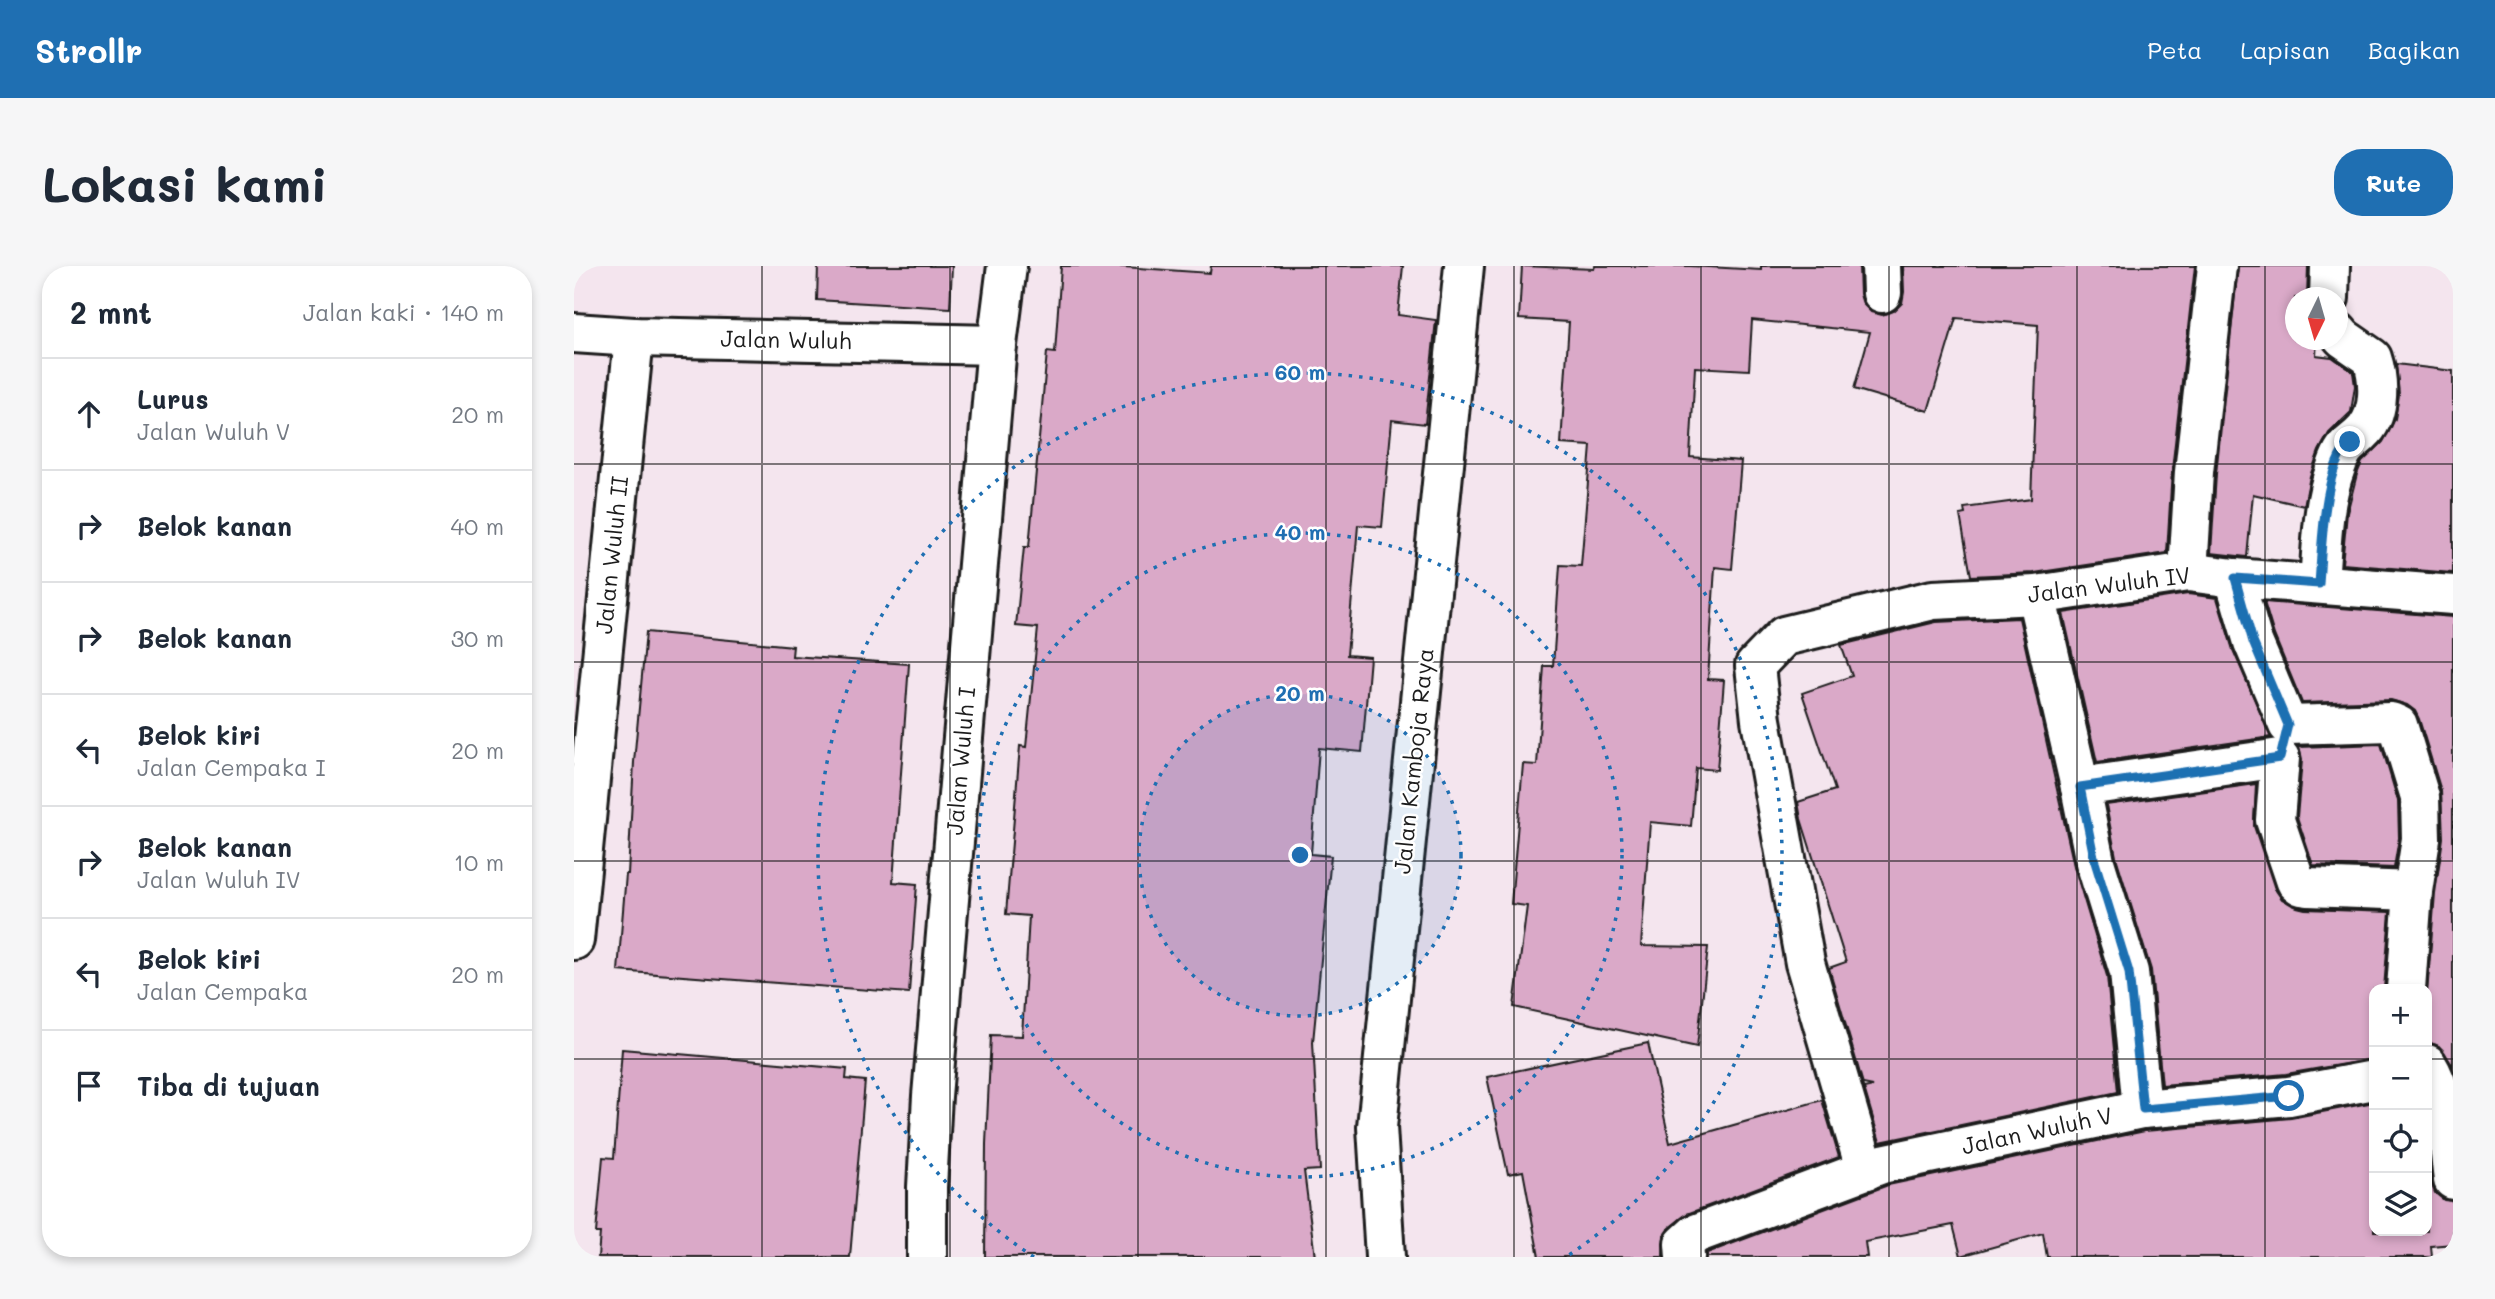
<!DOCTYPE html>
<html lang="id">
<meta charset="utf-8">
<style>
body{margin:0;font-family:Mali,sans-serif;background:#f6f6f7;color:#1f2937}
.controls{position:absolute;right:21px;bottom:21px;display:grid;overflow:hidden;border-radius:14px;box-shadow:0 4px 10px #0003}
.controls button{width:63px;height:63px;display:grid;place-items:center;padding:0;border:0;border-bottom:2px solid #e0e1e3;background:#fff;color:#1f2937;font:35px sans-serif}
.compass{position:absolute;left:1711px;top:21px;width:63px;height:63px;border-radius:50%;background:#fff;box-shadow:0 4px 10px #0003;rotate:185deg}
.stop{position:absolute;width:21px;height:21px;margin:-16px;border:5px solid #1f6fb2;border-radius:50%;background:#fff}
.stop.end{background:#1f6fb2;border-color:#fff;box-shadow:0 2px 7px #0008}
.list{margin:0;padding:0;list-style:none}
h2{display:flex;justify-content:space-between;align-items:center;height:91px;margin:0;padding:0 28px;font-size:30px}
h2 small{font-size:23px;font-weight:400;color:#747a83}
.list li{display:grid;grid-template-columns:46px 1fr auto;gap:21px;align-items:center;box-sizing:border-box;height:112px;padding:0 28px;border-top:2px solid #e0e1e3}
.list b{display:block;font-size:26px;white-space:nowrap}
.list p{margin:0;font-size:23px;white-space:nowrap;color:#747a83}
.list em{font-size:23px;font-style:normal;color:#747a83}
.icon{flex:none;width:38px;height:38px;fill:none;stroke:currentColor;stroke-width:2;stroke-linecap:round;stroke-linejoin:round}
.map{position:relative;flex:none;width:1879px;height:991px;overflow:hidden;border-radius:28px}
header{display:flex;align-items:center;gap:42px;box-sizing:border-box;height:98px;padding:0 35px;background:#1f6fb2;color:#fff}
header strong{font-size:33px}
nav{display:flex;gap:38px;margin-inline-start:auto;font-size:24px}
.intro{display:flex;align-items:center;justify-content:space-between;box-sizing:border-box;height:168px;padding:0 42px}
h1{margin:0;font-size:49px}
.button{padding:18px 32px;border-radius:28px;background:#1f6fb2;color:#fff;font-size:24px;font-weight:700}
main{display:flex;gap:42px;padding:0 42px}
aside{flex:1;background:#fff;border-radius:28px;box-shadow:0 4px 10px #0003}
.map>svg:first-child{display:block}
.building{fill:#daa9c8;stroke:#1c1c1c;stroke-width:2}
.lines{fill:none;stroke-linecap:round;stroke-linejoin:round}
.minor-casing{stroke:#1c1c1c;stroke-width:44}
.minor{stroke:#fff;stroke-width:38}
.route{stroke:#1f6fb2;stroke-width:9}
.grid{fill:none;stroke:#1c1c1c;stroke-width:2;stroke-opacity:0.55}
.ring{fill:none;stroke:#1f6fb2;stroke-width:3.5;stroke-dasharray:3.5 7}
.labels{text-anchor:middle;stroke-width:5;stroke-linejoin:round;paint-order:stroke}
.street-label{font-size:23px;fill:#1c1c1c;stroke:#fff}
.centre{fill:#1f6fb2;stroke:#fff;stroke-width:3.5}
.ring-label{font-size:21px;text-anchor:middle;font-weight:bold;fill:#1f6fb2;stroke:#fff;stroke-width:5;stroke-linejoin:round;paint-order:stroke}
</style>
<header>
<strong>Strollr</strong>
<nav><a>Peta</a><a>Lapisan</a><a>Bagikan</a></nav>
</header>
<div class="intro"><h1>Lokasi kami</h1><a class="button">Rute</a></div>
<main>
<aside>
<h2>2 mnt<small>Jalan kaki · 140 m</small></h2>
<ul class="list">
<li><svg class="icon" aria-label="ahead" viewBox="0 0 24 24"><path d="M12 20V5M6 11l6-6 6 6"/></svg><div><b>Lurus</b><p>Jalan Wuluh V</p></div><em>20 m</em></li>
<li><svg class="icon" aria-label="right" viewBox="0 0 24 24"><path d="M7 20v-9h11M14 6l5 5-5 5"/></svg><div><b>Belok kanan</b></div><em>40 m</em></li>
<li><svg class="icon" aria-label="right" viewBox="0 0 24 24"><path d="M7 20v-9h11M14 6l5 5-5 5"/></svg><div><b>Belok kanan</b></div><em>30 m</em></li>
<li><svg class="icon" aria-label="left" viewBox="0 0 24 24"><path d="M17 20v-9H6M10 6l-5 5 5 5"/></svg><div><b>Belok kiri</b><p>Jalan Cempaka I</p></div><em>20 m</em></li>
<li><svg class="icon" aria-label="right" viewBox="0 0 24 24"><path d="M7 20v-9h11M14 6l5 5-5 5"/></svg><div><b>Belok kanan</b><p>Jalan Wuluh IV</p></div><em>10 m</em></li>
<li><svg class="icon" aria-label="left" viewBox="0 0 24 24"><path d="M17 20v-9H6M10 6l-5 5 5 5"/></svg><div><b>Belok kiri</b><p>Jalan Cempaka</p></div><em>20 m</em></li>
<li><svg class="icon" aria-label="arrive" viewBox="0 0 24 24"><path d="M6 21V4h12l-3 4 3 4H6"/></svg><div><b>Tiba di tujuan</b></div></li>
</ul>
</aside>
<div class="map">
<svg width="1879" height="991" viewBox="0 0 1879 991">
<rect width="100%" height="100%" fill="#f4e5ee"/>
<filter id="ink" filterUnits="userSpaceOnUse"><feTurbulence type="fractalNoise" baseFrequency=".0143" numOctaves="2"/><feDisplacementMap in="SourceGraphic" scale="14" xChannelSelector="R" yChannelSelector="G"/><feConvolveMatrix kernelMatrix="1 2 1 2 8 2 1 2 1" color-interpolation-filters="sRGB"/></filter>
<g filter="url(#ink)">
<g class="building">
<path d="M244,0H378L376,42L243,34Z"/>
<path d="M487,0H535L636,7L637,0H829L824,49L862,54L851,158L818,154L808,261L784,259L773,389L796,391L788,486L745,482L737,588L757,590L739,776L746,904L730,905L741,991H411L412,878L417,769L448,770L455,650L432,648L446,480L452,481L464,362L442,360L450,281H455L473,86L481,87Z"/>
<path d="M948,0L1020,3L1021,0H1116L1187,4V0H1285L1286,28L1289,38L1297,46L1308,49L1320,45L1328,37L1330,26L1329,0H1621L1598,204L1593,287L1460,307L1397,310L1386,249L1391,248L1390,242L1457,233L1464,59L1382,52L1354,145L1280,123L1296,66L1178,54L1175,104L1121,101L1116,191L1167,195L1158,303L1141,301L1134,413L1150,414L1143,504L1122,502L1117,560L1076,556L1067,680L1134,681L1123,781L940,741L953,640L937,638L949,498L963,499L970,400H979L986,299L1007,300L1017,180L987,178L995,56L945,53Z"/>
<path d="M1664,0H1734L1733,32H1721V74H1743L1742,89L1758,91L1779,106L1781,120L1777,146L1755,167L1745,185L1736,210L1730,240L1679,228L1673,291L1637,287L1642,208Z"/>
<path d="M1822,98L1879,105V307L1768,298L1773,247L1783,208L1788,196L1809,176L1821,153L1825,129Z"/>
<path d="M1614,328L1643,332L1659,384L1697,471L1523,496L1489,347Z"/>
<path d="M1690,336L1879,351V800L1865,780L1853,776V728L1861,627L1869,572L1867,525L1845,453L1841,445L1833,439L1817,434L1728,437L1700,369Z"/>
<path d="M1445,352L1500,600L1533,710L1544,826L1306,876L1290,822L1299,820L1289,818L1255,702L1272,696L1227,553L1224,536L1261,524L1228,427L1278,410L1267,379L1362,356Z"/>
<path d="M72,366L219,380L218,390L335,398L319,616L343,618L335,727L44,705L52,608H54L60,496Z"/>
<path d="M1807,478L1824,535L1825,572L1820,602L1739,599L1723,551L1728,494L1725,481Z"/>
<path d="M1682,518L1680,560L1701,623L1708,633L1723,641L1731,643L1816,646L1810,723H1800V793L1712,808L1588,819L1577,704L1542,591L1532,539Z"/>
<path d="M1074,777L1096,877L1248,834L1265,891L1113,948L1095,962L1090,969L1089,991H965L949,905L934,908L913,811Z"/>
<path d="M48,783L273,803L272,813L291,815L276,991H24L26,967H22L29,891L40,892Z"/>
<path d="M1800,836V965H1853V877L1857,917L1861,927L1870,934L1879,935V978L1857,980L1858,991H1473L1469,967L1387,990L1379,959L1291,976L1293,991H1133V987L1314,919L1571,865L1717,852Z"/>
</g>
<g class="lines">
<defs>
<g id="minor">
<path d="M1307,0L1308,27"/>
<path d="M1755,32L1756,0"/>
<path d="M0,67L60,71L423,79"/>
<path d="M1614,306L1620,206L1643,0"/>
<path d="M1660,312L1679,376L1714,459L1817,456L1824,459L1846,531L1847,573L1839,625L1832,723"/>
<path d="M1745,318C1748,279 1748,238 1762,201C1771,175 1776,181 1791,164C1807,145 1805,113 1798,92L1769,72L1764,66"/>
<path d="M1462,329L1506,521L1706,492L1701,554L1722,616L1727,620L1734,621L1839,625"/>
<path d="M1506,521L1521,596L1555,706L1568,843"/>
<path d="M0,674L60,71"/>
<path d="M1853,798C1873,830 1874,877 1879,914"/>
<path d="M1293,904L1287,889L1231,697L1187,454L1181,400L1210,370L1359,334L1462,329L1614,306L1660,312L1879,329"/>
<path d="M353,991V921L358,830L423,79L433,0"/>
<path d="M811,991L803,861L890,0"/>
<path d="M1111,991L1110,978L1121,968L1308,898L1568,843L1715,830L1800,814"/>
</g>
</defs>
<use href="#minor" class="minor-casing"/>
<use href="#minor" class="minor"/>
</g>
</g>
<g class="lines" filter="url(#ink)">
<path class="route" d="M1715,830L1569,843L1555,706L1521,596L1506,521L1706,492L1714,459L1679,376L1661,312L1745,318C1748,281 1749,201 1776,176"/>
</g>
<path class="grid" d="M188,0V991M376,0V991M564,0V991M752,0V991M940,0V991M1127,0V991M1315,0V991M1503,0V991M1691,0V991M0,198H1879M0,396H1879M0,595H1879M0,793H1800M1853,793H1879"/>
<circle cx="726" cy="589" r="161" fill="#1f6fb2" fill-opacity=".12"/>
<g class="ring">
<circle cx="726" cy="589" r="161"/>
<circle cx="726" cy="589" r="322"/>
<path d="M460 991A482 482 0 1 1 992 991"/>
</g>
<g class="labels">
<g class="street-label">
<text transform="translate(212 74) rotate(1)" y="8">Jalan Wuluh</text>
<text transform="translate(38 289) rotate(-84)" y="8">Jalan Wuluh II</text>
<text transform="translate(1535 319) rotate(-7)" y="8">Jalan Wuluh IV</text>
<text transform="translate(387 495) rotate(-85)" y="8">Jalan Wuluh I</text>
<text transform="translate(840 495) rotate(-84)" y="8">Jalan Kamboja Raya</text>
<text transform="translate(1463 865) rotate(-12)" y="8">Jalan Wuluh V</text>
</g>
</g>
<circle cx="726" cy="589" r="10" class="centre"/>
<g class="ring-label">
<text x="726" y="114">60 m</text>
<text x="726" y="274">40 m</text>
<text x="726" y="435">20 m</text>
</g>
</svg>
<div class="controls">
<button>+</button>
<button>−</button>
<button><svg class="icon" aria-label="locate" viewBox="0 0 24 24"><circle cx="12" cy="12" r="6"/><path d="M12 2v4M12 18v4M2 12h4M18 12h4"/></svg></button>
<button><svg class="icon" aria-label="layers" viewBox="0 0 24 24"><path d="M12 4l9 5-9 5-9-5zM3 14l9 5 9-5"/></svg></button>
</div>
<svg class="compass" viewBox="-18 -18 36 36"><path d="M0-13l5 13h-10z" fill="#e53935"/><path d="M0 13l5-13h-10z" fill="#747a83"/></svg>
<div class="stop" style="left:1715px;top:830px"></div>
<div class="stop end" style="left:1776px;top:176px"></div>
</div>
</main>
